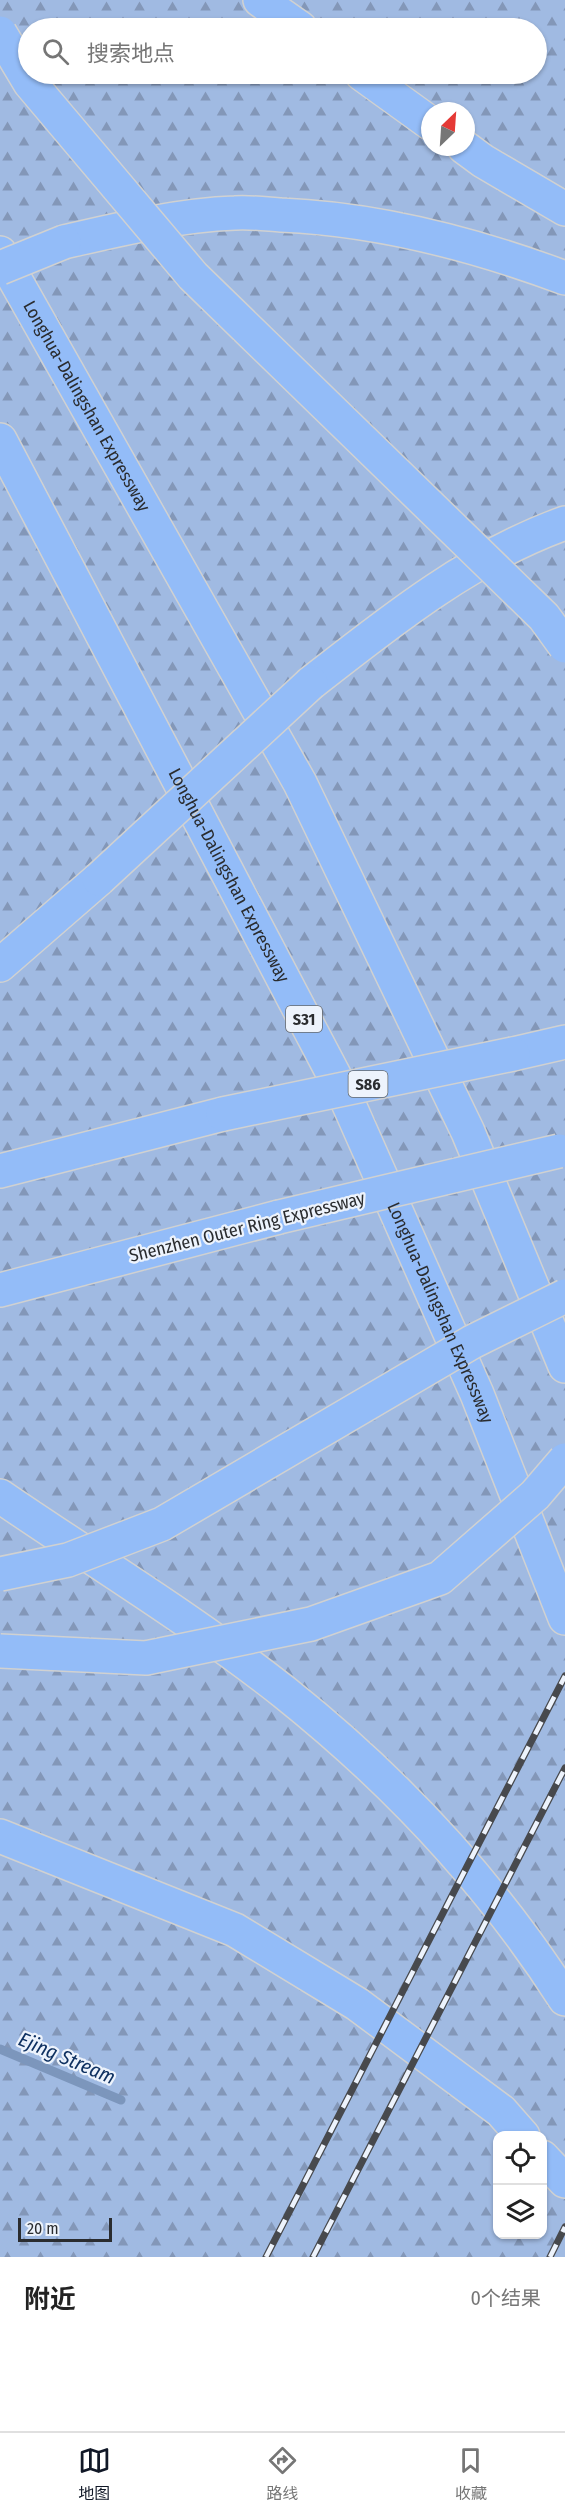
<!DOCTYPE html>
<html lang="zh">
<meta charset="utf-8">
<style>
body{margin:0;font-family:"Fira Sans Condensed","Noto Sans SC",sans-serif;background:#f6f6f6;color:#222}
.controls{position:absolute;right:18px;bottom:18px;display:grid;overflow:hidden;border-radius:12px;box-shadow:0 2px 4px #0004}
.controls button{width:54px;height:54px;display:grid;place-items:center;padding:0;border:0;border-bottom:2px solid #e0e0e0;background:#fff;color:#222;font:30px sans-serif}
.compass{position:absolute;left:421px;top:102px;width:54px;height:54px;border-radius:50%;background:#fff;box-shadow:0 2px 4px #0004;rotate:25deg}
.scale{position:absolute;left:18px;bottom:15px;width:94px;box-sizing:border-box;padding-left:6px;border:3px solid #2a2c2f;border-top:0;font-size:16px;line-height:21px;white-space:nowrap;color:#2a2c2f;-webkit-text-stroke:4px #edf3fc;paint-order:stroke}
.list{margin:0;padding:0;list-style:none}
h2{display:flex;justify-content:space-between;align-items:center;height:78px;margin:0;padding:0 24px;font-size:26px}
h2 small{font-size:20px;font-weight:400;color:#767676}
.icon{flex:none;width:33px;height:33px;fill:none;stroke:currentColor;stroke-width:2;stroke-linecap:round;stroke-linejoin:round}
.map{position:relative;flex:none;width:565px;height:2257px;overflow:hidden}
.search{position:absolute;background:#fff;box-shadow:0 2px 4px #0004;left:18px;right:18px;top:18px;height:66px;display:flex;align-items:center;gap:15px;box-sizing:border-box;padding:0 21px;border-radius:33px;color:#767676;font-size:22px}
.sheet{height:174px;background:#fff}
nav{display:flex;justify-content:space-around;align-items:center;box-sizing:border-box;height:84px;border-top:2px solid #e0e0e0;background:#fff;font-size:16px;color:#767676}
nav a{display:grid;justify-items:center;gap:3px}
nav .on{color:#111827}
.map>svg:first-child{display:block}
.forest{fill:url(#forest-firs);fill-rule:evenodd}
.lines{fill:none;stroke-linecap:round;stroke-linejoin:round}
.stream{stroke:#7c96bc;stroke-width:9}
.motorway-casing{stroke:#d0d1d1;stroke-width:36}
.motorway{stroke:#93bcf8;stroke-width:33}
.rail-casing{stroke:#47494d;stroke-width:7}
.rail{stroke:#edf3fc;stroke-width:4.5;stroke-dasharray:14;stroke-linecap:butt}
.motorway-bridge-casing{stroke:#d0d1d1;stroke-width:36;stroke-linecap:butt}
.motorway-bridge{stroke:#93bcf8;stroke-width:33}
.labels{text-anchor:middle;stroke-width:4.5;stroke-linejoin:round;paint-order:stroke}
.shield{fill:#edf3fc;stroke:#64686c;stroke-width:1.5}
.shield-label{font-size:16px;font-weight:bold;fill:#2a2c2f}
.street-label{font-size:18px;fill:#2a2c2f;stroke:#edf3fc}
.water-label{font-size:20px;font-style:italic;fill:#0f3161;stroke:#edf3fc}
</style>
<div class="map">
<svg width="565" height="2257" viewBox="0 0 565 2257">
<defs>
<pattern id="forest-firs" width="22" height="20" patternUnits="userSpaceOnUse" patternTransform="scale(1.5)"><rect width="22" height="20" fill="#a0bae2"/><path d="M5 1l3.5 6h-7zM16 11l3.5 6h-7z" fill="#8397b8"/></pattern>
</defs>
<rect width="100%" height="100%" fill="#edf3fc"/>
<path class="forest" d="M0,0H565V2257H0ZM28,28H536V74H28ZM430,111H466V147H430ZM498,2136H542V2234H498Z"/>
<g class="lines">
<path class="stream" d="M0,2049L121,2100"/>
<defs>
<g id="motorway">
<path d="M260,0L300,28"/>
<path d="M362,74L430,123"/>
<path d="M464,147L483,161L565,209"/>
<path d="M64,242C120,229 178,215 235,213C250,212 266,214 281,215C378,219 474,244 565,278"/>
<path id="s1" d="M0,253L300,783L468,1132L565,1366"/>
<path id="s2" d="M0,440L346,1098L477,1394L565,1618"/>
<path d="M311,683C390,621 470,557 565,523"/>
<path d="M0,965L99,879"/>
<path d="M513,1054L565,1042"/>
<path d="M0,1171L223,1114"/>
<path d="M0,1290L279,1217"/>
<path d="M0,1496C95,1561 194,1621 284,1692C393,1779 490,1882 565,1999"/>
<path d="M0,1836L235,1930L357,2004L501,2111L523,2136"/>
<path d="M542,2157L565,2181"/>
</g>
</defs>
<use href="#motorway" class="motorway-casing"/>
<use href="#motorway" class="motorway"/>
<defs>
<g id="rail">
<path d="M266,2257L565,1676"/>
<path d="M313,2257L565,1768"/>
<path d="M550,2257L565,2227"/>
</g>
</defs>
<use href="#rail" class="rail-casing"/>
<use href="#rail" class="rail"/>
<defs>
<g id="motorway-bridge">
<path d="M0,33L30,83L193,276L544,617L565,646"/>
<path d="M0,268L64,242"/>
<path d="M99,879L311,683"/>
<path d="M223,1114L513,1054"/>
<path d="M279,1217L559,1151"/>
<path d="M0,1574L68,1560L162,1524L472,1342L565,1296"/>
<path d="M0,1651L146,1658L311,1624L440,1578L535,1495L565,1460"/>
</g>
</defs>
<use href="#motorway-bridge" class="motorway-bridge-casing"/>
<use href="#motorway-bridge" class="motorway-bridge"/>
</g>
<g class="labels">
<g class="shield">
<rect x="286" y="1006" width="36" height="26" rx="4.5"/>
<rect x="348.5" y="1071" width="39" height="26" rx="4.5"/>
</g>
<g class="shield-label">
<text x="304" y="1025">S31</text>
<text x="368" y="1090">S86</text>
</g>
<g class="street-label">
<text dy="6" stroke="none"><textPath href="#s1" startOffset="176">Longhua-Dalingshan Expressway</textPath></text>
<text dy="6" stroke="none"><textPath href="#s2" startOffset="492">Longhua-Dalingshan Expressway</textPath></text>
<text transform="translate(247 1227) rotate(-14)" y="6">Shenzhen Outer Ring Expressway</text>
<text dy="6" stroke="none"><textPath href="#s2" startOffset="978">Longhua-Dalingshan Expressway</textPath></text>
</g>
<g class="water-label">
<text transform="translate(67 2058) rotate(23)" y="7">Ejing Stream</text>
</g>
</g>
</svg>
<div class="controls">
<button><svg class="icon" aria-label="locate" viewBox="0 0 24 24"><circle cx="12" cy="12" r="6"/><path d="M12 2v4M12 18v4M2 12h4M18 12h4"/></svg></button>
<button><svg class="icon" aria-label="layers" viewBox="0 0 24 24"><path d="M12 4l9 5-9 5-9-5zM3 14l9 5 9-5"/></svg></button>
</div>
<svg class="compass" viewBox="-18 -18 36 36"><path d="M0-13l5 13h-10z" fill="#e53935"/><path d="M0 13l5-13h-10z" fill="#767676"/></svg>
<div class="scale">20 m</div>
<div class="search"><svg class="icon" aria-label="search" viewBox="0 0 24 24"><circle cx="10" cy="10" r="6"/><path d="M15 15l6 6"/></svg>搜索地点</div>
</div>
<section class="sheet">
<h2>附近<small>0个结果</small></h2>
<ul class="list">
</ul>
</section>
<nav>
<a class="on"><svg class="icon" aria-label="map" viewBox="0 0 24 24"><path d="M3 6l6-2 6 2 6-2v14l-6 2-6-2-6 2zM9 4v14M15 6v14"/></svg>地图</a>
<a><svg class="icon" aria-label="directions" viewBox="0 0 24 24"><path d="M12 3l9 9-9 9-9-9zM9 14v-3h6M13 9l2 2-2 2"/></svg>路线</a>
<a><svg class="icon" aria-label="saved" viewBox="0 0 24 24"><path d="M7 4h10v16l-5-4-5 4z"/></svg>收藏</a>
</nav>
